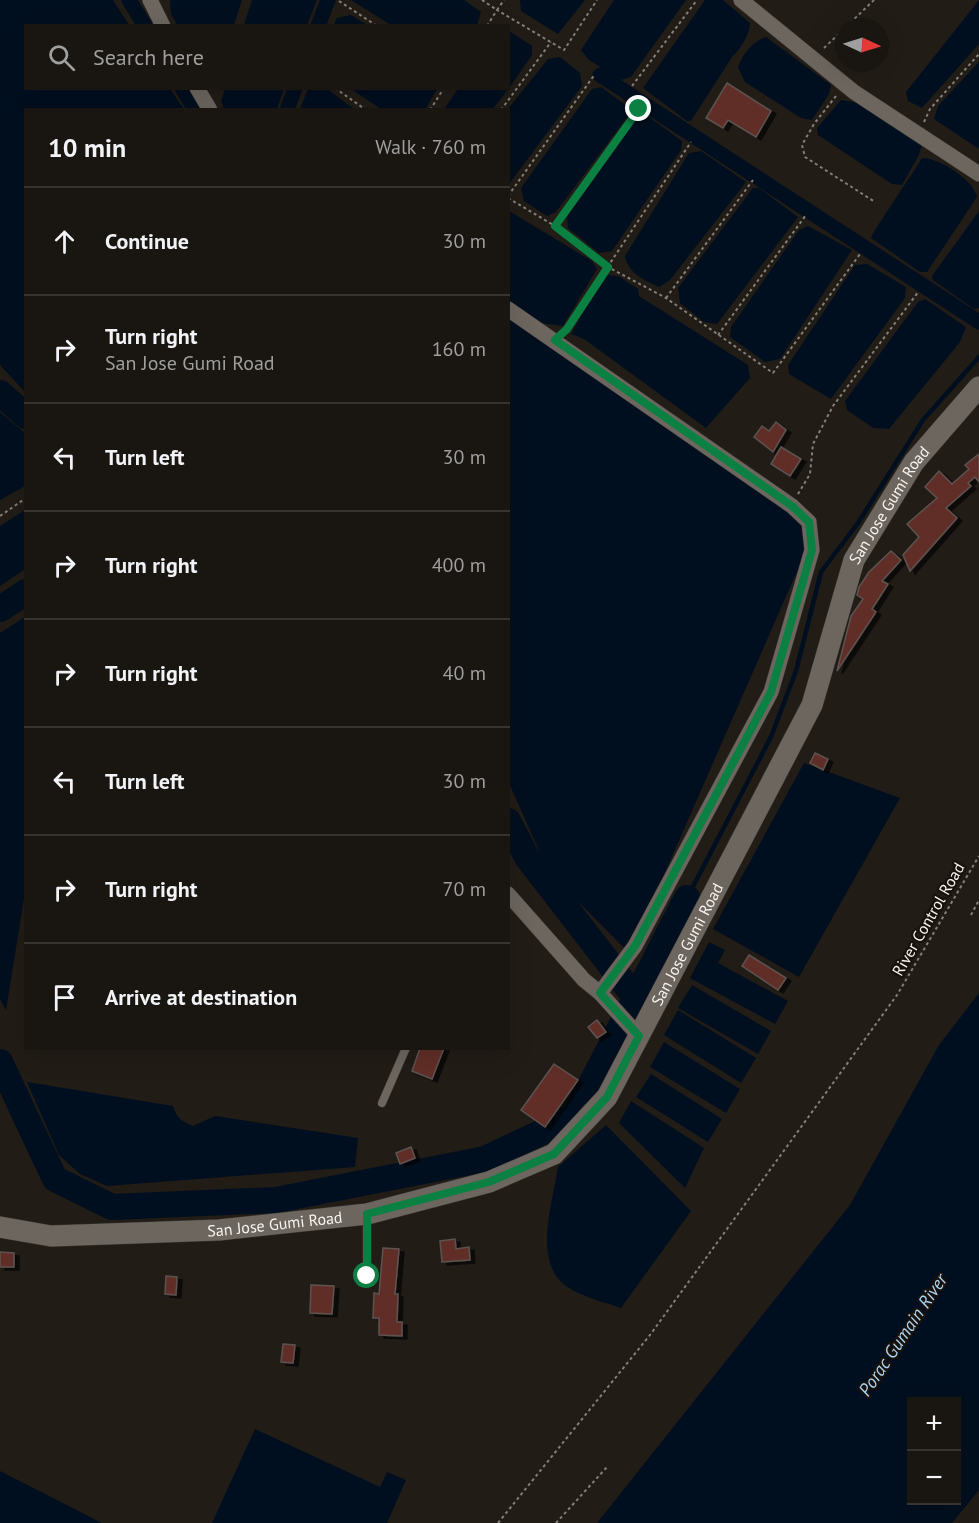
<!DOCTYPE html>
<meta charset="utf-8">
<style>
body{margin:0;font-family:"PT Sans",sans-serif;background:#26221e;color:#f1f3f6}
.controls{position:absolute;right:18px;bottom:18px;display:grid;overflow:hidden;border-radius:0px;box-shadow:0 6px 24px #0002}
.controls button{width:54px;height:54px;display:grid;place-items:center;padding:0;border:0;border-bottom:2px solid #373430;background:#191510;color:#f1f3f6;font:30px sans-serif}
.compass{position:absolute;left:835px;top:18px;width:54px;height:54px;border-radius:50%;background:#191510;box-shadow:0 6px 24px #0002;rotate:94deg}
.stop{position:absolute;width:18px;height:18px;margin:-14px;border:4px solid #0b8043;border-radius:50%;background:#fff}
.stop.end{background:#0b8043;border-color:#fff;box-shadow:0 2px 6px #0008}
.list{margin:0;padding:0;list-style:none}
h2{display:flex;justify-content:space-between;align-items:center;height:78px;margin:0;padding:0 24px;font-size:26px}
h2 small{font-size:20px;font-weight:400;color:#9f9f9f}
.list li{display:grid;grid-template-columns:39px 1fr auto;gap:18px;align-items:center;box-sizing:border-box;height:108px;padding:0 24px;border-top:2px solid #373430}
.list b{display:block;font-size:22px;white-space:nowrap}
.list p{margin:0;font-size:20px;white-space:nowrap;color:#9f9f9f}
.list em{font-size:20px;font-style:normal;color:#9f9f9f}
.icon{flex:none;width:33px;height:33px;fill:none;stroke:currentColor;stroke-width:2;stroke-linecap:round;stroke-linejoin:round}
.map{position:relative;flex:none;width:979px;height:1523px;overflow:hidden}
.search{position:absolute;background:#191510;box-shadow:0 6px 24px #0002;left:24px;top:24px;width:486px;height:66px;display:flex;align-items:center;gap:15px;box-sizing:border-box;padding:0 21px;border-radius:0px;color:#9f9f9f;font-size:22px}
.panel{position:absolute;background:#191510;box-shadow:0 6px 24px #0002;left:24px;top:108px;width:486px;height:942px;border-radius:0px}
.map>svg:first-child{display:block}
.water{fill:#000f1f;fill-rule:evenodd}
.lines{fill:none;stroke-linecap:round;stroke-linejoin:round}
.stream{stroke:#000f1f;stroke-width:4.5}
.canal{stroke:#000f1f;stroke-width:15}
.river{stroke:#000f1f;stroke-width:26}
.building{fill:#602e28;stroke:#5c5351;stroke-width:1.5;filter:url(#shadow)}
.lane-casing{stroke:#393532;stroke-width:9}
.street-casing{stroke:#393532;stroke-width:16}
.secondary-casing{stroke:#393532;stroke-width:22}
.path{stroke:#837f7a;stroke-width:2;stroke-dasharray:3 3;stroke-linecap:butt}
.lane{stroke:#6c665f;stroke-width:8}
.street{stroke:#6c665f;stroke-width:15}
.secondary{stroke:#6c665f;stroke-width:21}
.route{stroke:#0b8043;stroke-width:8}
.labels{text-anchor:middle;stroke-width:4.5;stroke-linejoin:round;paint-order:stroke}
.street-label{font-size:16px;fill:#f7f3ef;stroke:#18120d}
.water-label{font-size:18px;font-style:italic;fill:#abd5f5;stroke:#18120d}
</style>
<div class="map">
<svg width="979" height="1523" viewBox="0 0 979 1523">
<defs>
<filter id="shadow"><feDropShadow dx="5" dy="3" stdDeviation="0" flood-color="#0009"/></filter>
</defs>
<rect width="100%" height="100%" fill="#211c16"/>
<g class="water">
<path d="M0,0H113L129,25L26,26V88L170,89L184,109L26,110L25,392L0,365Z"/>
<path d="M170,0H242L234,25L178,26L171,14Z"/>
<path d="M252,0H317L307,25H244Z"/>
<path d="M351,0H464L481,12L477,25H391Z"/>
<path d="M520,0H585L558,34L521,11Z"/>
<path d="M614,0H686L631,77L621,80L589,60L581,50Z"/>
<path d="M705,0H723L750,23C750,34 740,50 732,57L691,121H687L643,88Z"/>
<path d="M979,0V44L922,108L908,101L906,92Z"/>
<path d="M351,15L367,25H334L337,18Z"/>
<path d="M509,31L532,46V55L509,88Z"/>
<path d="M766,37L831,85L829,94L812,120L801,118L745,82L738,67C743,54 752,42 766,37Z"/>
<path d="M560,57L580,73L582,86L509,184L508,109L548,59Z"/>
<path d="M979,62V149L934,119L938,106Z"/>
<path d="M601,87L627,106L628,116L556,212L547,216L524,201L521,188L592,89Z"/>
<path d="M225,89V88L284,89L277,109H224L221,101Z"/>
<path d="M308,89H327L354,109H300Z"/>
<path d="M351,89H437L425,110L381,109Z"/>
<path d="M458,89V88L508,89L493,109H444Z"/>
<path d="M841,100L858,103L922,145L918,157L902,185L892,184L818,135L817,128Z"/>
<path d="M646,115L682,141L681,150L612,251L599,253L568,228L567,217L637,118Z"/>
<path d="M701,151L746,182L670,280L659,287C644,280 628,273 625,256L689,153Z"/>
<path d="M922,158C939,158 974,180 977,197L927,272H920L871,238C872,233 915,170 922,158Z"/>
<path d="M753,188H759L798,217L717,324L704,322L680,303L678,288Z"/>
<path d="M509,211L592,261L597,269L563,326L540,323L509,302Z"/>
<path d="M979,211V308L974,309L933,280L932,276Z"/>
<path d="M808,226L852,250L780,359L765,362L730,337L731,327L799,230Z"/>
<path d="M867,264L906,287L905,298L831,399L789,374L788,365L855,265Z"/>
<path d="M605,274L620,277L638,289L639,296L748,365L750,378L706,428L584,339L571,334Z"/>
<path d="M925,299L966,327L960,342L889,429L873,428L847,410L845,401L918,302Z"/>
<path d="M508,319L789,511L802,525L806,551L638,934L625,949L548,871L509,783Z"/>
<path d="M0,412L26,434L25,486L0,500Z"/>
<path d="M25,510V569L0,586V526Z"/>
<path d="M25,617V892L6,1010L0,999V633Z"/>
<path d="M804,763L900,798L799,977L713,929Z"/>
<path d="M709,942L725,950L718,963L788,1001L775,1024L690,978Z"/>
<path d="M692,985L771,1031L758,1054L678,1008Z"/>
<path d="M979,993V1490L952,1523H597L850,1205L939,1045ZM912,1402H956V1500H912Z"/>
<path d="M678,1010L756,1058L741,1083L664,1035Z"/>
<path d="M664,1042L740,1089L726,1113L650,1067Z"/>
<path d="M651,1074L722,1119L708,1142L636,1097Z"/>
<path d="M27,1082L173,1106C177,1118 181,1121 193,1126L215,1116L358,1138L355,1167L107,1186L80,1174L59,1155Z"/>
<path d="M631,1101L704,1148L685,1188L619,1123Z"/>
<path d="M606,1125L691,1211L621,1308C604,1302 583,1297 569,1288C531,1265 553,1202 558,1167Z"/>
<path d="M255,1429L380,1487L387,1472L406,1480L387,1523H212Z"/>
<path d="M0,1471L102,1523H0Z"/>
</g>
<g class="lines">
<path class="stream" d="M687,898L771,737L796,671L821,572L858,523L923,420L979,357"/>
<g class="canal">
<path d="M129,0L145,26"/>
<path d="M318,26L328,0"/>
<path d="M600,75L979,322"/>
<path d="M182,88L195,110"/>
<path d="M287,110L295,88"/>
</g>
<g class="river">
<path d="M0,393L26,416"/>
<path d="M0,609L26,592"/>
<path d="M508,821L527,857L635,997"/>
<path d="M0,1062L55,1179L112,1207L276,1200L485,1159L574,1117L687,898"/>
</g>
</g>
<g class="building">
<path d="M727,83L771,111L756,137L728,120L723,128L706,118Z"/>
<path d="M776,422L786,430L773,452L754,437L762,426L769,431Z"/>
<path d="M781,447L801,459L790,476L771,464Z"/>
<path d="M979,454V482L975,477L968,483L971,486L946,508L957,518L910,571L903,555L919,537L907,524L937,498L925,487L939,471L952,484L969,469L965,465Z"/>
<path d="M891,551L901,560L882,581L888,584L872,609L876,612L837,671L851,616L863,599L857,595L859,587L869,572Z"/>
<path d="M815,753L828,759L823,770L810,763Z"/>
<path d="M749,955L786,978L778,990L742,966Z"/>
<path d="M597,1020L606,1032L597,1038L588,1027Z"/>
<path d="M420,1048H444L432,1079L412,1071Z"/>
<path d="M554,1064L578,1080L545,1127L521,1110Z"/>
<path d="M411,1147L415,1158L400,1164L396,1153Z"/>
<path d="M455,1239L456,1249L469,1247L470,1260L442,1262L440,1241Z"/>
<path d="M383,1248L399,1249L395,1294H398L397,1322H402V1336L379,1335V1318H373L374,1293L379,1294Z"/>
<path d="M0,1252L14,1253V1267H0Z"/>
<path d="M166,1276L177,1277L176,1295L165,1294Z"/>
<path d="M311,1285L334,1286L332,1314L310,1313Z"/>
<path d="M283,1344L295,1345L293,1363L281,1362Z"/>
</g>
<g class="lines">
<defs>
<g id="lane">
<path d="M382,1103L406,1048"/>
<path d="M367,1276V1215"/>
</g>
<g id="street">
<path d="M150,0L163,26"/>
<path d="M741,0L854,92L979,174"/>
<path d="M197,88L210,110"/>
<path d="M508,309L792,506L809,522L812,550L771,692L635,946L600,993"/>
<path d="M508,894L584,980L600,993L639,1036"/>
</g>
<g id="secondary">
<path id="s1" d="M0,1227L51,1236L219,1230L367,1214L489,1182L554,1154L607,1097L812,705L854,560L914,462L979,387"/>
</g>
</defs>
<use href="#lane" class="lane-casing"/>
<use href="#street" class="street-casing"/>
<use href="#secondary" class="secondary-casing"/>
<g class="path">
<path d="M482,0L497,10L504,0"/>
<path d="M339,1L377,26"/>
<path d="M487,26L497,10L564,50L597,0"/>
<path d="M846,27L874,0"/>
<path d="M824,48L844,29"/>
<path d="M632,86L697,0"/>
<path d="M335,88L366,110"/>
<path d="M836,96L814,124L802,145L805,157L875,202"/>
<path d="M430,110L444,88"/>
<path d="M501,110L551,42"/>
<path d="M924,122L930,109L979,54"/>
<path d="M508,196L595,74"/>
<path d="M508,198L555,226L608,267L666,298L773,373L860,254"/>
<path d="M555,226L639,109"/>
<path d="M666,298L753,180"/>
<path d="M564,332L691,142"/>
<path d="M718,335L806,215"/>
<path d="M798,494L810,474L813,444L833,406L919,291"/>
<path d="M0,516L26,498"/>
<path d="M971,915L979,900"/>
<path d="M498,1523L650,1335L897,995L979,856"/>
<path d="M556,1523L607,1467"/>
</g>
<use href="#lane" class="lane"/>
<use href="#street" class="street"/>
<use href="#secondary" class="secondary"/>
</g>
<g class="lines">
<path class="route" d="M367,1276V1214L489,1182L554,1154L607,1097L639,1036L600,993L635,946L771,692L812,550L809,522L792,506L555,340L567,329L608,267L555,226L639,109"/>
</g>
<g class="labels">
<g class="street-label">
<text dy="6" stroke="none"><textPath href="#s1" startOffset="1302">San Jose Gumi Road</textPath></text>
<text transform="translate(928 919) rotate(-60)" y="6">River Control Road</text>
<text dy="6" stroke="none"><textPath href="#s1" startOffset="816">San Jose Gumi Road</textPath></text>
<text dy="6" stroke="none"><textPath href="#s1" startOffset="276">San Jose Gumi Road</textPath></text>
</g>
<g class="water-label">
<text transform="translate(903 1335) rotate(-56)" y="6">Porac Gumain River</text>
</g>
</g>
</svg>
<div class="controls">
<button>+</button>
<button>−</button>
</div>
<svg class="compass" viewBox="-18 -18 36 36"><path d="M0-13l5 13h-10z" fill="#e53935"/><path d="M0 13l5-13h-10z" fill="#9f9f9f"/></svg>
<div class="stop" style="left:367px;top:1276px"></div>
<div class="stop end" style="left:639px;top:109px"></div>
<div class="search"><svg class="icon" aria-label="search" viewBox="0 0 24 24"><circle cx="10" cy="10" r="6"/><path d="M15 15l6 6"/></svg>Search here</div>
<section class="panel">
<h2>10 min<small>Walk · 760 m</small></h2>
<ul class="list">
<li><svg class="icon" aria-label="ahead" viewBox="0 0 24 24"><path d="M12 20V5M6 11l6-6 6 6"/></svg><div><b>Continue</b></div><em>30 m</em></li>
<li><svg class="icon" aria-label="right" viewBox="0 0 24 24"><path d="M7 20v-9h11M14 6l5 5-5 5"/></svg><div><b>Turn right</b><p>San Jose Gumi Road</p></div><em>160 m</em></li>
<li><svg class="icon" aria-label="left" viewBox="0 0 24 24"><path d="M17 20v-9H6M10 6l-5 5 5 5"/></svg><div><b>Turn left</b></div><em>30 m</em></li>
<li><svg class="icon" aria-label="right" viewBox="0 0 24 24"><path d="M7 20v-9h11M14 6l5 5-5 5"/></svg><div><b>Turn right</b></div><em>400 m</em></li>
<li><svg class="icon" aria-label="right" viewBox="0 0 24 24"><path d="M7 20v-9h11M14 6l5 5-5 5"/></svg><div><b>Turn right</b></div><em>40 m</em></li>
<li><svg class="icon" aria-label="left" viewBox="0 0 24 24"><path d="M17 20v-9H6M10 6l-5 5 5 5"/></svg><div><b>Turn left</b></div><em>30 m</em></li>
<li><svg class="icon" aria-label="right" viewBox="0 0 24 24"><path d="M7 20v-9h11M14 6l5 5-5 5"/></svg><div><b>Turn right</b></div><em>70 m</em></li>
<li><svg class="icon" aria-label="arrive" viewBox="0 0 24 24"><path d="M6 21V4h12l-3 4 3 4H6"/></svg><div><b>Arrive at destination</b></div></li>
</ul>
</section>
</div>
